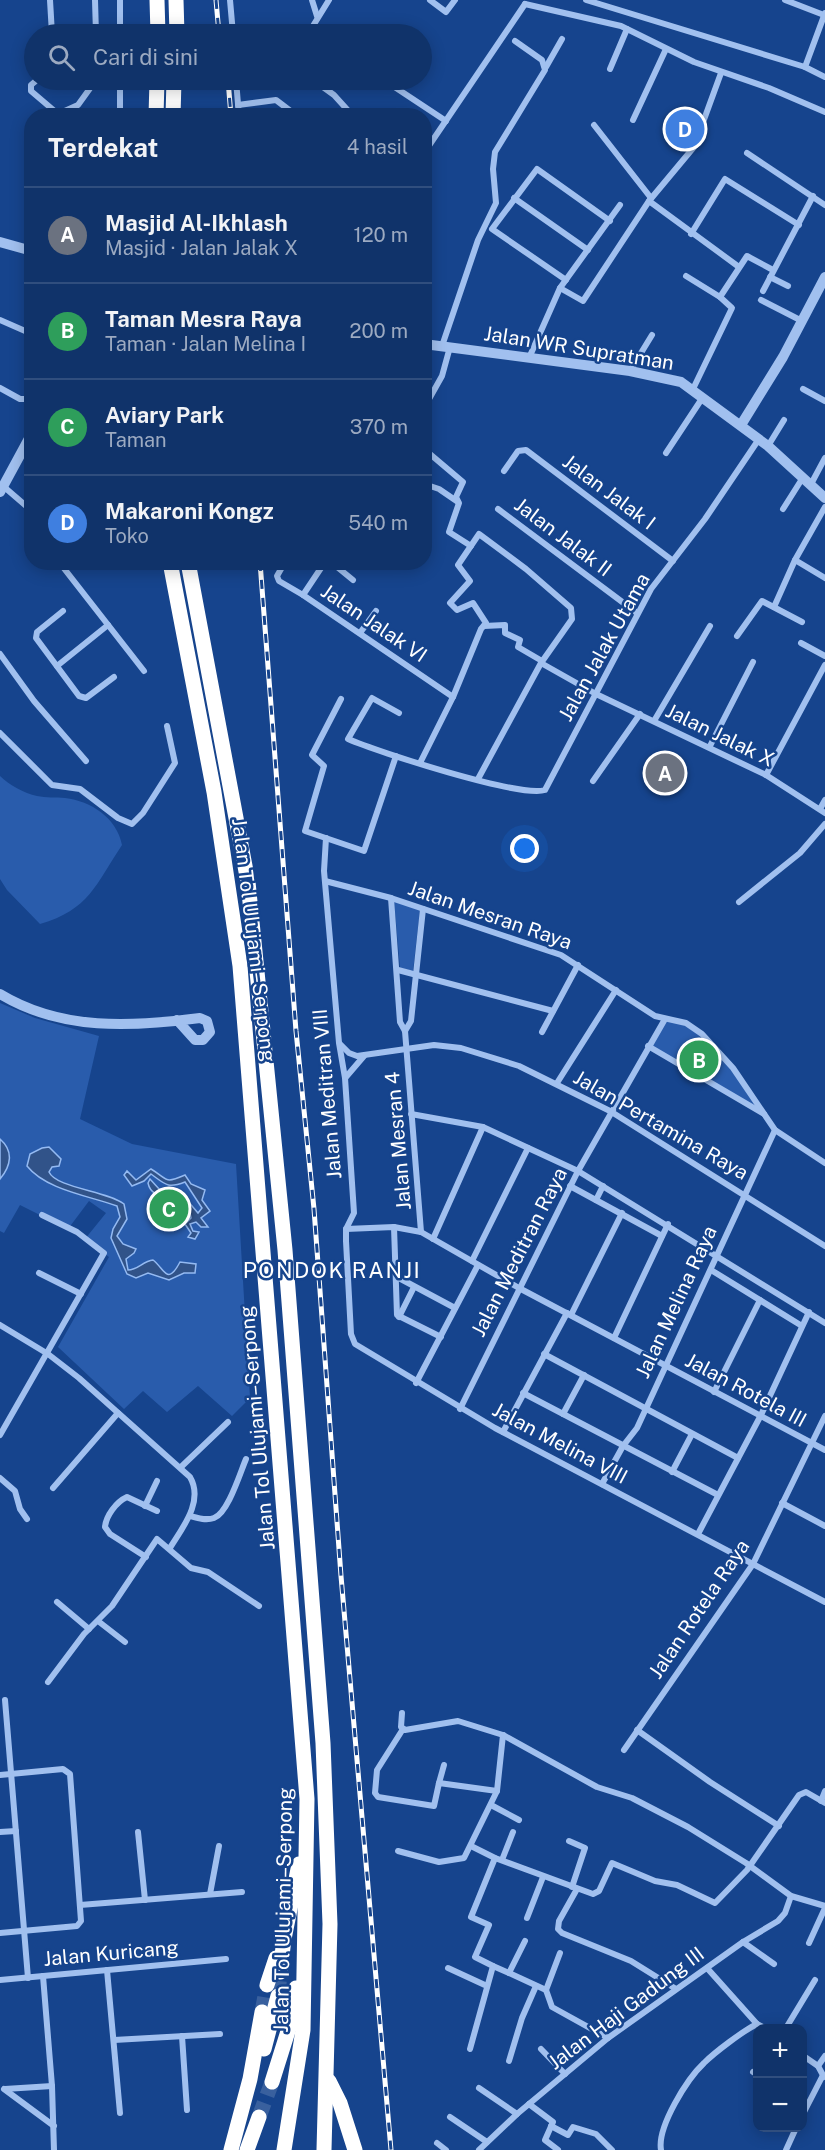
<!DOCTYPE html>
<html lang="id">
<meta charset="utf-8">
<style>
body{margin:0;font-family:"Public Sans",sans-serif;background:#193b70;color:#f1f3f6}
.controls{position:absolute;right:18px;bottom:18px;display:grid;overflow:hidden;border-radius:12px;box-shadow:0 3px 15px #0003}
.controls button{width:54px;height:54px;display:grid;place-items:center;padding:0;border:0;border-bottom:2px solid #304e7e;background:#10336a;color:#f1f3f6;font:30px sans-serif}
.you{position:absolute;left:525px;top:849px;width:21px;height:21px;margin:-15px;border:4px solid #fff;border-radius:50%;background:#1a73e8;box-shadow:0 0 0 9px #1a73e833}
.badge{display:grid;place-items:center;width:39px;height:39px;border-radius:50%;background:#d6ab8b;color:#fff;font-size:20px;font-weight:700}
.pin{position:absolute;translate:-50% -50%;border:3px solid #fff;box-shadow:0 2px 6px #0006}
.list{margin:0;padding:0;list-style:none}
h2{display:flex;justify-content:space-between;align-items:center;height:78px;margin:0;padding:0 24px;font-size:26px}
h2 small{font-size:20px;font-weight:400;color:#9caac1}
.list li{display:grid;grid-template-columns:39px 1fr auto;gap:18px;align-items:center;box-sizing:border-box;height:96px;padding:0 24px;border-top:2px solid #304e7e}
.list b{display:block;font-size:22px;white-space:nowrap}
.list p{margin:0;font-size:20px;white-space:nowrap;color:#9caac1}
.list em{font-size:20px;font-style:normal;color:#9caac1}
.icon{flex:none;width:33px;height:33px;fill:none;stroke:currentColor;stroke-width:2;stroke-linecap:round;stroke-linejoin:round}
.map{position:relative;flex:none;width:825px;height:2150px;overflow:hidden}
.search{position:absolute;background:#10336a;box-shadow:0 3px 15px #0003;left:24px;top:24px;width:408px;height:66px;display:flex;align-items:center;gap:15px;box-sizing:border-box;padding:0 21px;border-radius:33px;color:#9caac1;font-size:22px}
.panel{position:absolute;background:#10336a;box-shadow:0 3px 15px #0003;left:24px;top:108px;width:408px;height:462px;border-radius:24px}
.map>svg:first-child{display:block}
.green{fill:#295cac}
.water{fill:#315389;stroke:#94baf2;stroke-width:1.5}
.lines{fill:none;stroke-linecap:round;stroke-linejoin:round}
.motorway-tunnel{stroke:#39609e;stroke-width:15;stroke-dasharray:15 8;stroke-linecap:butt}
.minor{stroke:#a1c0ef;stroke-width:6}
.tertiary{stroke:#a1c0ef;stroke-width:10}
.motorway{stroke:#fff;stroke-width:15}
.rail-casing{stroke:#fff;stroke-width:5}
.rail{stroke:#16448d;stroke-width:3;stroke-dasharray:9;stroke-linecap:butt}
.labels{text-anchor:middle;stroke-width:5;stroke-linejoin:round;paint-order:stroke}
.street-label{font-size:20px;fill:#fff;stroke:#16448d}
.quarter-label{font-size:22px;letter-spacing:1.5px;fill:#fff;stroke:#16448d}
</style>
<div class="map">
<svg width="825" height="2150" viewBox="0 0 825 2150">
<rect width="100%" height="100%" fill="#16448d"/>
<g class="green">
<path d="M0,776C9,785 24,793 37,796C46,798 56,797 65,798C91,801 117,818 122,845C96,884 89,910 40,924L7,890L0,879Z"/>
<path d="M394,900L420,910L413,971L400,968Z"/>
<path d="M0,1003L35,1018L99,1036L80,1119L132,1144L236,1164L250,1398L232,1416L198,1386L167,1412L143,1391L124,1409L58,1347L109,1257L85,1239L106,1213L89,1201L68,1229L20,1205L4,1233L0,1231Z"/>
<path d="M667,1020L694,1027L738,1074L766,1115L648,1046Z"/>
</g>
<g class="water">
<path d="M0,1139C14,1151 11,1166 0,1179Z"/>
<path d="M49,1147L61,1159L59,1166L52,1167L49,1172C56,1188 108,1191 124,1204L127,1219L117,1236L123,1244L136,1249L134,1253L126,1259L128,1270C138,1270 143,1261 153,1260C164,1268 167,1287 180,1262L196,1264L195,1273H184L169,1280L148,1273L136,1278L127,1274L111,1238L113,1229L120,1217L117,1206C90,1196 46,1190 27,1166L30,1154L42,1148Z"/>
<path d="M151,1169C169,1180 164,1184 185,1175L191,1184L205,1190L202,1200L210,1211L201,1218L208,1227H201L196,1222L190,1224L193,1231L199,1232L195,1239L188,1237L191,1233L185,1224L191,1218C187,1185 153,1207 148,1183L150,1179L160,1190L181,1193L198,1213L202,1208L185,1182C167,1189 165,1184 151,1174L144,1181L132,1186L124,1175L127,1171L136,1180Z"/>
</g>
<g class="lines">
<g class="motorway-tunnel">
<path d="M278,1996L280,1972"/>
<path d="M262,2012L267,1985"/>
<path d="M259,2117L272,2082"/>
</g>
<g class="minor">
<path d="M50,0L52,34"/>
<path d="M95,0L96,34"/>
<path d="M120,0V34"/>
<path d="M230,0L233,34"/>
<path d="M312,0L317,16"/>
<path d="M430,0L446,12L455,0"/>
<path d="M586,0L805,67"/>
<path d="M785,0L824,15"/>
<path d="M525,4L621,26L694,62L769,88L825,112"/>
<path d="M825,13L805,67L825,77"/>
<path d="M310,28L320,34"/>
<path d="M308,34L329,0"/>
<path d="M546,67L562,39"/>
<path d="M610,69L627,29"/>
<path d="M37,80L31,85V91L58,114L78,105L96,80"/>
<path d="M236,80L239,116"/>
<path d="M307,80L316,82L334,95L353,116"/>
<path d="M384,80L446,121"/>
<path d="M238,105L276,100L297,116"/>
<path d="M120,116V80"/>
<path d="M633,120L666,49"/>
<path d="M594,125L651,198"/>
<path d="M424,153L525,4"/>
<path d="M747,153L825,205"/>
<path d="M514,198L588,250"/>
<path d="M649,201L739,267"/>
<path d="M691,234L725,179L799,225"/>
<path d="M686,276L720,297L732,308L693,389"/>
<path d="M770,277L788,286"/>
<path d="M566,280L492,229L537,169L610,221"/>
<path d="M560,288L583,301L649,201L694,147L721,73"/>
<path d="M763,291L813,196"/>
<path d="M720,297L747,256L773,270"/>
<path d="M761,300L802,321"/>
<path d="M0,320L32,334"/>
<path d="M442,346L478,240L496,203L493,169L495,152L545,70L542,60L515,41"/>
<path d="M529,358L560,288L620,205"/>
<path d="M630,371L652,335"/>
<path d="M0,388L20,399H32"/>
<path d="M803,389L825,401"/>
<path d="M424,408L442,376L450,347"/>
<path d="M768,446L784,420"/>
<path d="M424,449L463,482L456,497L459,503L449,532L471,546"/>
<path d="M666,453L703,397"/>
<path d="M504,471L518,451L526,450L673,561"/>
<path d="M424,484L439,489L458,502"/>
<path d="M3,486L32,511"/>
<path d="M810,486L825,458"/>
<path d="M498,509L637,613"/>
<path d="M783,509L802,479"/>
<path d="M795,560L825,578"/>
<path d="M59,562L144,671"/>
<path d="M285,562L277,576L279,581L303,595L453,697"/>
<path d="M331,562L353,580"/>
<path d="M303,595L325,562"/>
<path d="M774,607L795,560L825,507"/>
<path d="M63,611L37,632L36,638L79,696L86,698L114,677"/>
<path d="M484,626L505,625V633L520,640L518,647L542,661"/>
<path d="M360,633L376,611"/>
<path d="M737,636L762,601L802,622"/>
<path d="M801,643L825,656"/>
<path d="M0,654L34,701L86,761"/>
<path d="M541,663L596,694L766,775L825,813"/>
<path d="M57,666L108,625"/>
<path d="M341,699L312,755L324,766L305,831L364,851L396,756"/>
<path d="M399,713L372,698L348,739C378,752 520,798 545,790L651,589L705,519L759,439"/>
<path d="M654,721L710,626"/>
<path d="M0,733L52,785L80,789L118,818L132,824L143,813L175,763L167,726"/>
<path d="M710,746L753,662"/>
<path d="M420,763L453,697L481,629L486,623L473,603L457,610L450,603L470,581L458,565L479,534L526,569L571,608L572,619L541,663L478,779"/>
<path d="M766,775L825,665"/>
<path d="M593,781L640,714"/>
<path d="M820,809L825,800"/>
<path d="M326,838L324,871L339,1043L345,1078L354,1213L346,1229V1241L351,1334L355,1344L495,1428L825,1602"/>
<path d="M325,881L391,898L561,955L655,1016L686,1023L702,1034L733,1068L775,1130L825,1163"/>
<path d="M391,898L400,1022L405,1031L421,1232"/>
<path d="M739,902L800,853L825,824"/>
<path d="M398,970L553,1011"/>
<path d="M405,1031L411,1021L423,909"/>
<path d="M542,1032L578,965"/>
<path d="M340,1044L349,1053L357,1056L434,1045L461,1048L519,1066L610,1111L825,1246"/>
<path d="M648,1046L764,1114"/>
<path d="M346,1077L364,1056"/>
<path d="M557,1083L616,990"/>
<path d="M411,1114L483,1127L578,1171L825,1323"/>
<path d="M570,1186L662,1236"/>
<path d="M596,1200L603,1186"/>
<path d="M394,1227L397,1315L441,1337"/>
<path d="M346,1229L394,1227L421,1232L519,1288L825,1450"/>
<path d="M433,1239L483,1127"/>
<path d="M472,1261L528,1148"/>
<path d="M711,1270L802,1326"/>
<path d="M39,1273L81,1294"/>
<path d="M397,1277L455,1308"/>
<path d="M571,1315L622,1213"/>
<path d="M399,1317L414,1287"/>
<path d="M0,1325L48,1354L79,1378L190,1477C204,1501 183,1527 170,1548"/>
<path d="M614,1338L668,1224"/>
<path d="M544,1354L738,1458"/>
<path d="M416,1383L478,1265"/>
<path d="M714,1392L760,1300"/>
<path d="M523,1393L718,1495"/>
<path d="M460,1409L578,1171L665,1019"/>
<path d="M563,1414L584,1375"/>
<path d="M503,1432L567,1313"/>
<path d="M0,1435L104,1253L77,1232L42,1215"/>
<path d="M181,1467L228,1422"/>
<path d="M672,1472L692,1434"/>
<path d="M0,1478L15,1491L20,1509L27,1519"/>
<path d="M602,1484L623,1446L637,1428L775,1130"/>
<path d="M53,1488L118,1413"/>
<path d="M782,1503L825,1526"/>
<path d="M145,1506L157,1481"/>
<path d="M190,1516C197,1518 206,1521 214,1518C228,1513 240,1473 246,1459"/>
<path d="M698,1534L761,1415L809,1312"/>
<path d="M146,1557L110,1534L105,1527C106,1516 116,1502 127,1497L157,1511"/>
<path d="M57,1602L89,1629"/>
<path d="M98,1621L125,1642"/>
<path d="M48,1682L84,1634L112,1606L157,1539L191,1568L208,1572L259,1606"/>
<path d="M5,1700L28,1978"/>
<path d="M402,1713L401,1727L405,1730L458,1721L503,1735L597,1787L632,1798L688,1827L746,1863L791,1896L825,1906"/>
<path d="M403,1729L377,1770L375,1793L378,1797L434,1806L439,1783L497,1791"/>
<path d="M637,1730L710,1782L779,1826"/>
<path d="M624,1750L753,1564L825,1416"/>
<path d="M0,1775L63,1769L70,1774L81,1921L77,1926L0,1933"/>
<path d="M439,1783L444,1765"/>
<path d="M821,1801L825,1791"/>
<path d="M491,1805L519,1820"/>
<path d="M0,1832L16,1831"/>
<path d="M138,1832L145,1900"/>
<path d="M569,1841L585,1848L572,1887"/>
<path d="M471,1846L495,1858L593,1894L599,1891L612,1863L655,1881L677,1885L715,1903L747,1870L799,1795L806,1792L825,1803"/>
<path d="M398,1851L439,1862L464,1858L497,1791L503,1735"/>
<path d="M502,1860L513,1832"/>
<path d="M577,1889L559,1921L558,1929L562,1933L631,1961L676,1989"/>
<path d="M210,1894L219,1846"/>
<path d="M80,1905L242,1892"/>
<path d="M527,1918L543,1877"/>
<path d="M525,1941L509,1973L546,1990L552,2007L608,2038"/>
<path d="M743,1942L774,1964"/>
<path d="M809,1943L825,1908"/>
<path d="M493,1966L509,1973"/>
<path d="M448,1968L487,1986"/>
<path d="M707,1968L757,2024L765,2028"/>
<path d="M107,1970L120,2113"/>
<path d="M43,1976L52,2086L54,2150"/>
<path d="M0,1980L226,1959"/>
<path d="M546,1990L560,1953"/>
<path d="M786,2028L815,1980"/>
<path d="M182,2036L187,2110"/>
<path d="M114,2040L220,2034"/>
<path d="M470,2049L493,1966L475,1957L489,1925L471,1917L495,1858"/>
<path d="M541,2049L565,2074"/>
<path d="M802,2055L818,2066L824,2077"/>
<path d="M509,2061L522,2018L536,1986"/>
<path d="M818,2066L825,2056"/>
<path d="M753,2072L758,2075"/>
<path d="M479,2088L517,2114"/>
<path d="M4,2089L54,2126"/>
<path d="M5,2089L52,2086"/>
<path d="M529,2104L553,2122L545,2140L558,2150"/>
<path d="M802,2116L822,2077"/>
<path d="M450,2117L487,2142"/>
<path d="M551,2126L568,2135L573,2127L596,2134L612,2150"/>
<path d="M437,2143L446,2150"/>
<path d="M479,2150L517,2114L608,2038L743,1942L778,1921L785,1913L791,1896"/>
<path d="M661,2150C657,2127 687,2079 704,2063C715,2052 743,2031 757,2024"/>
<path d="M786,2150L796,2128"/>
</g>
<g class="tertiary">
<path d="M0,242L32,251"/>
<path d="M424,344L630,371L681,382L768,446L825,498"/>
<path d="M741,425L783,357L825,277"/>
<path d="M0,492L32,433"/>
<path d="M0,994C61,1031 132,1027 200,1018L207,1021L210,1032L203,1040H195L177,1020"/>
</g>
<g class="motorway">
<path d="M157,0L158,34"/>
<path d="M176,0L177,34"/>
<path d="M156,116L157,80"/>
<path d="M173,116L174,80"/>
<path d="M170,562L214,792L240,966L307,1799L303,2030L284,2150"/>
<path d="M188,562L248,882L285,1250L323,1743L330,1924L324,2150"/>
<path d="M280,1972L284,1939L299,1864"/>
<path d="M267,1985L276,1958"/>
<path d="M264,2049L278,1996"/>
<path d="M329,2081L340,2103L355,2150"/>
<path d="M272,2082L289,2028L296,1988"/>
<path d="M231,2150L250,2079L262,2012"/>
<path d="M247,2150L259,2117"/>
</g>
<defs>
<g id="rail">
<path d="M216,0L219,34"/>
<path d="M228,80L231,116"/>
<path d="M260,562L296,1031L314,1209L341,1576L391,2150"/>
</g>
</defs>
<use href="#rail" class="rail-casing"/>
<use href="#rail" class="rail"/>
</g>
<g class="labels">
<g class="street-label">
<text transform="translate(579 348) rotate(9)" y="7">Jalan WR Supratman</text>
<text transform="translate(609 492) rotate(37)" y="7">Jalan Jalak I</text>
<text transform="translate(563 537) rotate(37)" y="7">Jalan Jalak II</text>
<text transform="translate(374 623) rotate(34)" y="7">Jalan Jalak VI</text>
<text transform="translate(604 647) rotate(-61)" y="7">Jalan Jalak Utama</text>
<text transform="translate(720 735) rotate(26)" y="7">Jalan Jalak X</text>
<text transform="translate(490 915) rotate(19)" y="7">Jalan Mesran Raya</text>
<text transform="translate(254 940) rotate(83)" y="7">Jalan Tol Ulujami–Serpong</text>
<text transform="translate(327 1094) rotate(-95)" y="7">Jalan Meditran VIII</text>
<text transform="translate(661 1125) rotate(30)" y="7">Jalan Pertamina Raya</text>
<text transform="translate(398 1141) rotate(-95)" y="7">Jalan Mesran 4</text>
<text transform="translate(519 1252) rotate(-63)" y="7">Jalan Meditran Raya</text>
<text transform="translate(676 1302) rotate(-65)" y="7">Jalan Melina Raya</text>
<text transform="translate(746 1390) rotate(28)" y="7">Jalan Rotela III</text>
<text transform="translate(257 1428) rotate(-95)" y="7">Jalan Tol Ulujami–Serpong</text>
<text transform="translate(560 1443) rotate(28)" y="7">Jalan Melina VIII</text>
<text transform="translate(699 1609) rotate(-56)" y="7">Jalan Rotela Raya</text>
<text transform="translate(283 1910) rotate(-89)" y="7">Jalan Tol Ulujami–Serpong</text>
<text transform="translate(111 1953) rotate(-5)" y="7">Jalan Kuricang</text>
<text transform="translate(626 2008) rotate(-37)" y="7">Jalan Haji Gadung III</text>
</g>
<g class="quarter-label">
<text x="332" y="1278">PONDOK RANJI</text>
</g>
</g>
</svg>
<div class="controls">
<button>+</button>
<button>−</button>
</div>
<div class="you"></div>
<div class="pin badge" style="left:665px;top:773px;background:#6b7280">A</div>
<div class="pin badge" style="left:699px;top:1060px;background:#2e9e5b">B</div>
<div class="pin badge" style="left:169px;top:1209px;background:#2e9e5b">C</div>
<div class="pin badge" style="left:685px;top:129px;background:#3f7fe0">D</div>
<div class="search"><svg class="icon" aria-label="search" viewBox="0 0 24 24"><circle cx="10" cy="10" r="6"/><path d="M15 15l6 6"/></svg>Cari di sini</div>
<section class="panel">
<h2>Terdekat<small>4 hasil</small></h2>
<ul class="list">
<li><span class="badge" style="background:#6b7280">A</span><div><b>Masjid Al-Ikhlash</b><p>Masjid · Jalan Jalak X</p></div><em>120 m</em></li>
<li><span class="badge" style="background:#2e9e5b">B</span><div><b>Taman Mesra Raya</b><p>Taman · Jalan Melina I</p></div><em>200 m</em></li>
<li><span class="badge" style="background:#2e9e5b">C</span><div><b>Aviary Park</b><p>Taman</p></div><em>370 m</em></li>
<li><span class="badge" style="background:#3f7fe0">D</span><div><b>Makaroni Kongz</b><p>Toko</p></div><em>540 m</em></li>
</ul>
</section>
</div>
